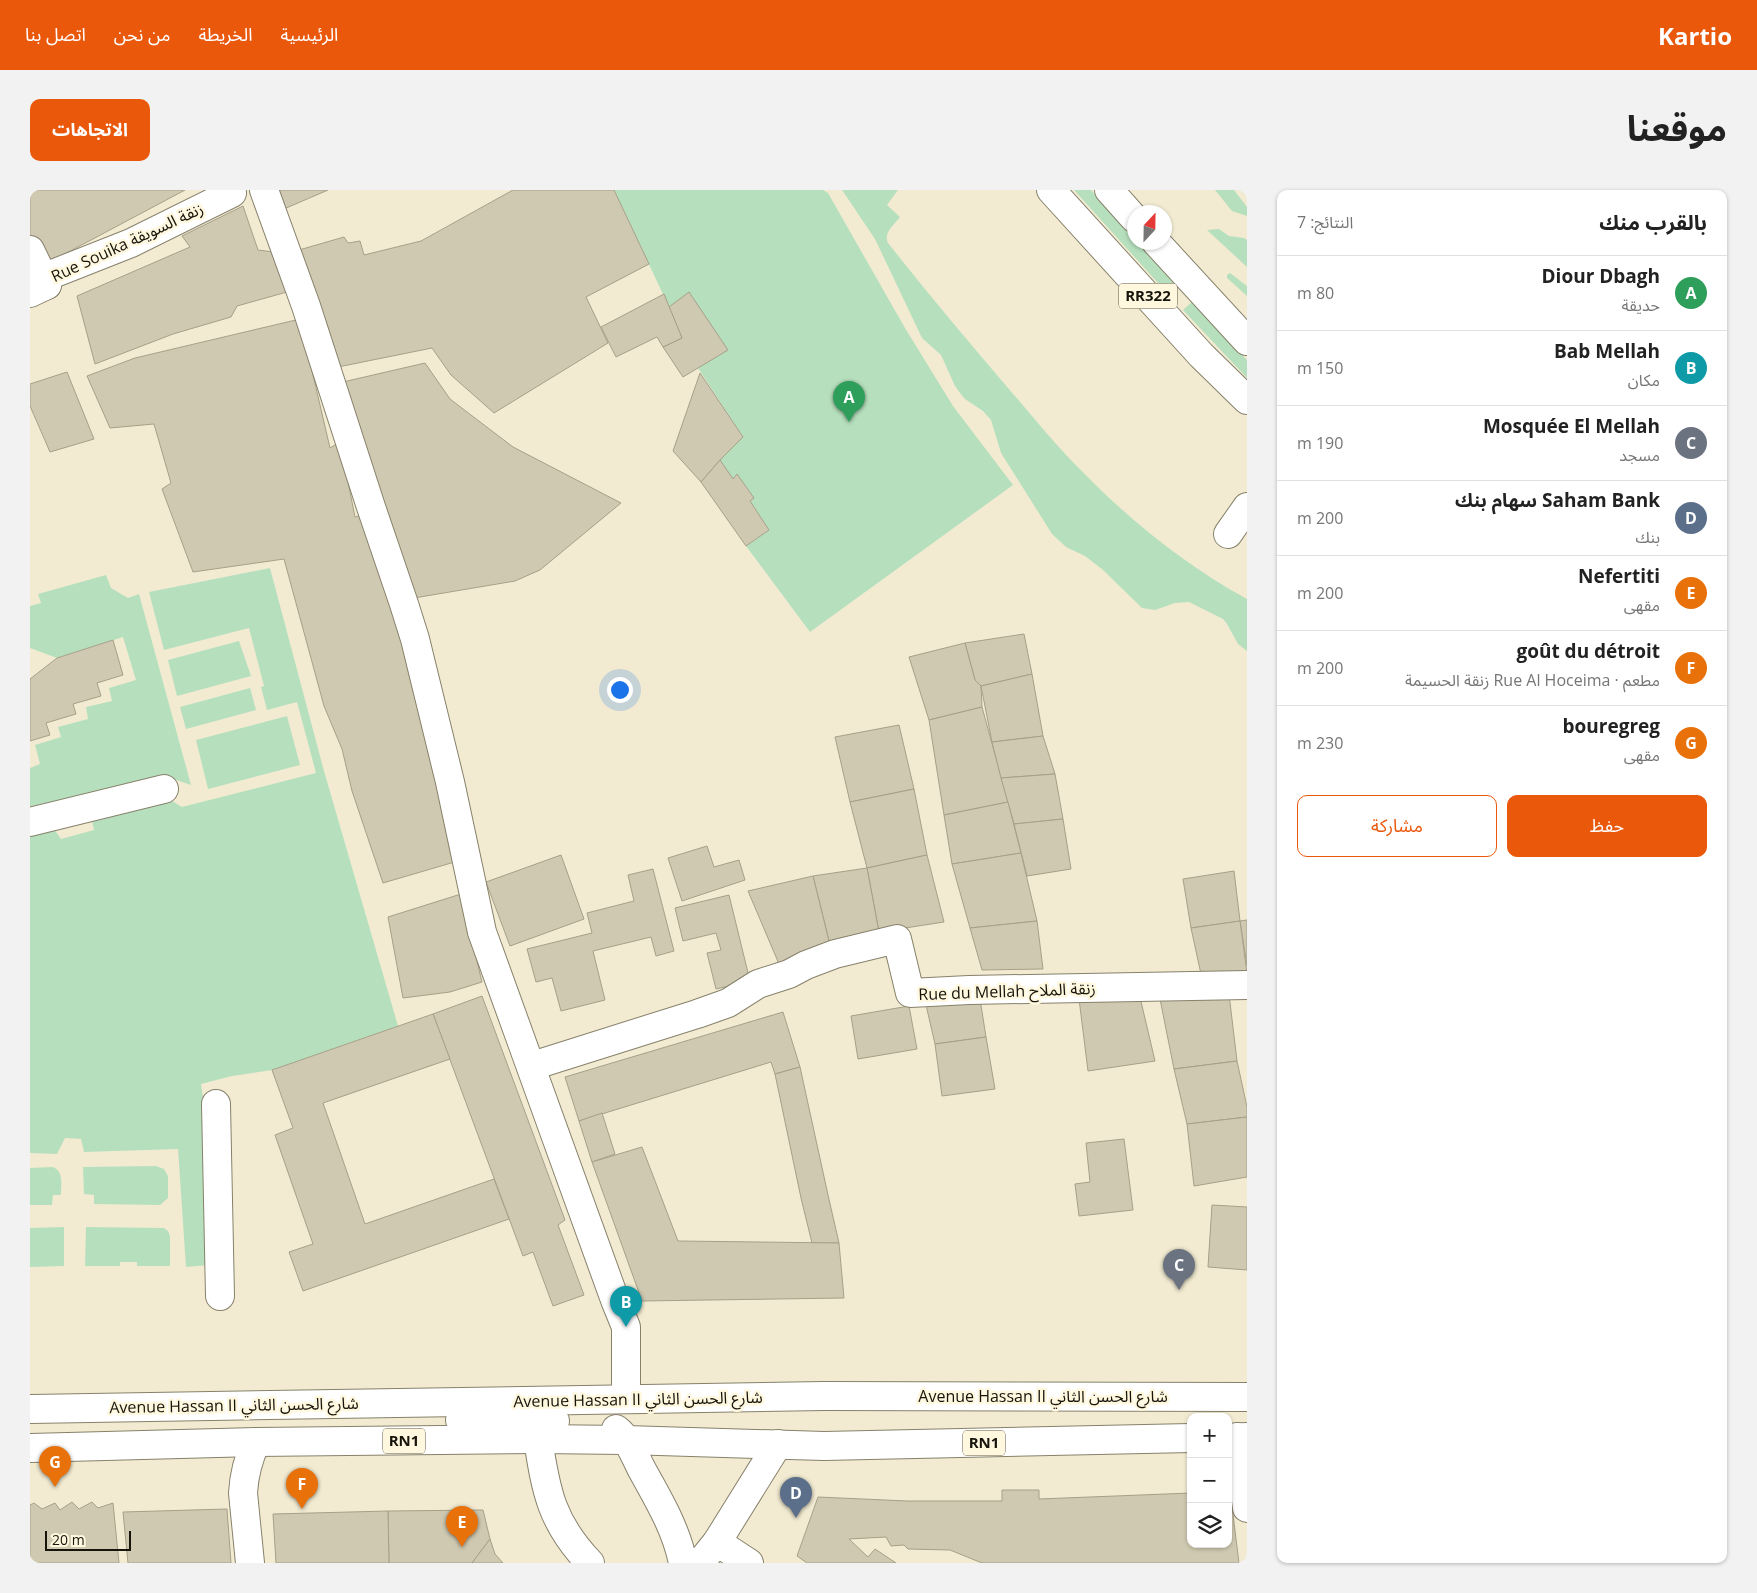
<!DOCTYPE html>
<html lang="ar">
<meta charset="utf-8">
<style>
body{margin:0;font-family:"Open Sans","Noto Sans Arabic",sans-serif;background:#f2f2f2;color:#222;direction:rtl}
.controls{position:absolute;right:15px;bottom:15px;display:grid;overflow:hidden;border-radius:10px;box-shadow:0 1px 4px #0004}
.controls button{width:45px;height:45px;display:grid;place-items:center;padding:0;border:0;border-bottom:1px solid #e0e0e0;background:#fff;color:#222;font:25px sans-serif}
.compass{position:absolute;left:1097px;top:15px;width:45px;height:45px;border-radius:50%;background:#fff;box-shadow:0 1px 4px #0004;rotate:22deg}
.scale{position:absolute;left:15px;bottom:12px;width:86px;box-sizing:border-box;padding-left:5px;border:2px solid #17140c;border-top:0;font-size:14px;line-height:18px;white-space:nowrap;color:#17140c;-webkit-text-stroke:4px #fff8df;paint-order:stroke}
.you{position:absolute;left:589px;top:499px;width:18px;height:18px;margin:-12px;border:4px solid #fff;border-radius:50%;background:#1a73e8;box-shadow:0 0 0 8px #1a73e833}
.badge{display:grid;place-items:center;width:32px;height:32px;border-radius:50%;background:#ea580c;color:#fff;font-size:16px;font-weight:700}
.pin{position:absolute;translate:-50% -41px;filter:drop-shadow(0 1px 2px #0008)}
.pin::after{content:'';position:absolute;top:26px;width:18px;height:15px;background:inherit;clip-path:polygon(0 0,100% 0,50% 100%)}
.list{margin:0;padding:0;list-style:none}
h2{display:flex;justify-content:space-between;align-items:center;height:65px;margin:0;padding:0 20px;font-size:21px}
h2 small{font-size:16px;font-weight:400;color:#767676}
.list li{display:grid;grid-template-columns:32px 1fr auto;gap:15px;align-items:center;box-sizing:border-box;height:75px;padding:0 20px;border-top:1px solid #e0e0e0}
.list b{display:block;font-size:19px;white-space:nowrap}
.list p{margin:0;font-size:16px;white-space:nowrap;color:#767676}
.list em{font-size:16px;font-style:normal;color:#767676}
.actions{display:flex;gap:10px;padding:15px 20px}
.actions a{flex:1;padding:11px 0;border:1px solid #ea580c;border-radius:10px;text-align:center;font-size:18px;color:#ea580c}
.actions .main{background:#ea580c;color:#fff}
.icon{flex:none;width:28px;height:28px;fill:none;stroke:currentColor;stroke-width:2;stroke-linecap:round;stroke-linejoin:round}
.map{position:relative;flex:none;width:1217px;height:1373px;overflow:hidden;direction:ltr;border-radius:10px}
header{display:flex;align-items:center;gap:30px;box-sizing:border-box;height:70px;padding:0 25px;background:#ea580c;color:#fff}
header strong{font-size:24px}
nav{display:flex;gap:28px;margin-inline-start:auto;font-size:18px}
.intro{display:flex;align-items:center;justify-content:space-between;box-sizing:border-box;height:120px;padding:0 30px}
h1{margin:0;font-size:35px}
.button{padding:12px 22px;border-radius:10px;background:#ea580c;color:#fff;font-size:18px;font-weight:700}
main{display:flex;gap:30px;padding:0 30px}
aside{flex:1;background:#fff;border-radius:10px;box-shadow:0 1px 4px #0004}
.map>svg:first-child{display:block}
.green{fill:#b6e0bd}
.building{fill:#d0c9b1;stroke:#a6a089}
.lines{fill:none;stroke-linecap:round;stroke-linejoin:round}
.minor-casing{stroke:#87816b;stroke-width:30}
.major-casing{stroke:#87816b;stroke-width:30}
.minor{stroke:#fff;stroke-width:28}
.major{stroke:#fff;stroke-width:28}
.labels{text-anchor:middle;stroke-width:5;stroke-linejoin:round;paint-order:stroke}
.shield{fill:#fff8df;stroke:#5d584b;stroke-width:1}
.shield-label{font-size:15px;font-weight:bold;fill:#17140c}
.street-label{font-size:16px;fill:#17140c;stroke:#fff8df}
</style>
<header>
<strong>Kartio</strong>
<nav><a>الرئيسية</a><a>الخريطة</a><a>من نحن</a><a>اتصل بنا</a></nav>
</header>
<div class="intro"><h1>موقعنا</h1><a class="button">الاتجاهات</a></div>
<main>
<aside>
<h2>بالقرب منك<small>النتائج: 7</small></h2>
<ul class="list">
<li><span class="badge" style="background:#2e9e5b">A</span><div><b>Diour Dbagh</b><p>حديقة</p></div><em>80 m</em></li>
<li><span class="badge" style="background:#0f9aa8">B</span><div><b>Bab Mellah</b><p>مكان</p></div><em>150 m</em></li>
<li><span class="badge" style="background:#6b7280">C</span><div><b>Mosquée El Mellah</b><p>مسجد</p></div><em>190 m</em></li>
<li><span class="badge" style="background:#5c6f8a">D</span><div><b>Saham Bank سهام بنك</b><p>بنك</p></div><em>200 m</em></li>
<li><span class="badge" style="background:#e8710a">E</span><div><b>Nefertiti</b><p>مقهى</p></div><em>200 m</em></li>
<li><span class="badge" style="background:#e8710a">F</span><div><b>goût du détroit</b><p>مطعم · Rue Al Hoceima زنقة الحسيمة</p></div><em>200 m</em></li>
<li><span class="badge" style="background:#e8710a">G</span><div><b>bouregreg</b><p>مقهى</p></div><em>230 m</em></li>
</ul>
<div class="actions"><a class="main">حفظ</a><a>مشاركة</a></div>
</aside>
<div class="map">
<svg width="1217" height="1373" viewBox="0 0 1217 1373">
<rect width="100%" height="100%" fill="#f2ebd2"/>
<g class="green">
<path d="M584,0H793L798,3L875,138L923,216L983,295L780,442L716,356L739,340L720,311L724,308L707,284L703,289L690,270L713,247L668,178L659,103L639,117Z"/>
<path d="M812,0H868L857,15L870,27C864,35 853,43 858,53C899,105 941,155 984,205C1002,226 1020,248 1039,268C1091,323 1151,373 1217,409V461L1208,454L1197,434L1193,429L1159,412L1145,413L1125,420L1112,418L1073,380L1055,366L1036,357L1022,344L971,263L961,230L953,221L935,209L930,203L925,196L911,165L892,148L845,49Z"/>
<path d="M1044,0H1061L1104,49V52L1108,53L1145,95L1137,103Z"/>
<path d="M1185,0H1204L1217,17V26L1202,21Z"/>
<path d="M1189,39L1199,46L1214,48L1217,50V77L1177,40Z"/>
<path d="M1200,83L1217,96V106L1197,88V85Z"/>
<path d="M1162,112L1217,170V188L1153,120Z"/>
<path d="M240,378L294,581L368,836L242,880L202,886L171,894L175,921L179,1075L156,1077L148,959L54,962L51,949L35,948L27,964L0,963V645L24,639L31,649L64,640L62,631L139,609L152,617L286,583L267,512L237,520L231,497L234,496L219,438L134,460L119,402Z"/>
<path d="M76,385L81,398L98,408L109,404L161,595L132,585L0,617V578L10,574L5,555L31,547L28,537L58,529L56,517L82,511L79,498L106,490L93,447L27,468L0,458V416L11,413L8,404Z"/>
<path d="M209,451L221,486L147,506L138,470Z"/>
<path d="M220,498L226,520L156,539L150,517Z"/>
<path d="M257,526L270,575L178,599L166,550Z"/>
<path d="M126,976L134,979L138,986V1008L130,1015L64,1014V1005L54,1004L53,977Z"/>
<path d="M23,977C34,982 31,994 31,1005H23L22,1015H0V978Z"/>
<path d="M34,1037V1076L0,1077V1038Z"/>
<path d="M56,1037L134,1038L138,1041L140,1046V1076H107V1072H90V1076H55Z"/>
</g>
<g class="building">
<path d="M0,0H155L14,75L0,49Z"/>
<path d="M251,0H298L247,22L240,6Z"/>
<path d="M483,0H584L619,74L556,107L578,153L464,223L421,185L402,158L303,178L262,62L314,47L318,53L330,51L334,65L391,51Z"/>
<path d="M213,16L228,60L244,62L257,102L207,116L201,127L143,144L65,174L47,106L160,57L152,46Z"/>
<path d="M659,102L698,160L653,187L633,157L652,148L639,117Z"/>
<path d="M634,104L652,148L633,157L627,147L586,167L571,137Z"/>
<path d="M270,129L300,258L310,252L325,327L335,324L367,410L428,671L353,693L322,601L312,559L294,516L254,369L163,382L132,299L141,293L124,234L80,238L57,186L105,168Z"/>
<path d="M395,173L420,209L483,257L591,313L510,380L485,391L384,408L313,192Z"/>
<path d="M37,182L64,249L20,262L0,216V194Z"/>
<path d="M670,183L713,247L690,270L671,292L643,261Z"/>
<path d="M690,270L703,289L707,284L724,308L720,311L739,340L716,356L671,292Z"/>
<path d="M994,444L1002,484L951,496L945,490L935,453Z"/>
<path d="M83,450L93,485L67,493L71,506L43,514L46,524L16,533L20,545L0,551V489L27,468Z"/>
<path d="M935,453L945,490L951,496L952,517L899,530L879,467Z"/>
<path d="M1002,484L1013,546L962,552L951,496Z"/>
<path d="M952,517L978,612L914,625L899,530Z"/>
<path d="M869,535L884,599L820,612L805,547Z"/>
<path d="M1013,546L1025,584L971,588L962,552Z"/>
<path d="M1025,584L1033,629L984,634L971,588Z"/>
<path d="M884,599L897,665L837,678L820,612Z"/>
<path d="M978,612L991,663L922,674L914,625Z"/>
<path d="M1033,629L1041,679L997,686L984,634Z"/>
<path d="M677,656L684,677L709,670L715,690L652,711L638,668Z"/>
<path d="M991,663L1007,731L940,738L922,674Z"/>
<path d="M531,665L554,729L480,756L456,692Z"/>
<path d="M897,665L914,732L849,742L837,678Z"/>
<path d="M837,678L849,742L799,751L783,686Z"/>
<path d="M623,679L644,761L626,766L621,747L563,761L575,810L531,821L522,788L506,792L497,759L562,743L557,723L604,711L598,685Z"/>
<path d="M1204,681L1210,731L1161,738L1153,689Z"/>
<path d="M783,686L801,759L749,774L718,701Z"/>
<path d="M431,704L452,792L420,802L373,808L358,727Z"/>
<path d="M699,705L720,791L686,799L677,763L691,760L686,743L653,751L645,718Z"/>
<path d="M1217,730V776L1210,731Z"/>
<path d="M1007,731L1013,779L952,780L940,738Z"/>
<path d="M1210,731L1217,783L1171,784L1161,738Z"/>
<path d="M1109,803L1125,871L1058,881L1049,809Z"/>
<path d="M1129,804H1199L1207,871L1144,879Z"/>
<path d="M452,806L535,1030L528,1035L554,1105L523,1116L503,1062L493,1066L403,824Z"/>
<path d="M950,809L956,847L905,854L896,815Z"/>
<path d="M879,816L887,859L828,869L821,826Z"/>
<path d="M753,822L770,877L745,884L741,872L549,931L535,887Z"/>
<path d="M403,824L420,869L293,913L335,1034L464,989L479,1029L273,1101L259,1062L283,1054L245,945L263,938L242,880Z"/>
<path d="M956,847L965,899L912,906L905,854Z"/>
<path d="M1207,871L1217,917V927L1157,934L1144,879Z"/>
<path d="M770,877L798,1005L809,1053H782L771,1008L745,884Z"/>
<path d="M572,923L585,964L562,972L549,931Z"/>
<path d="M1217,927V987L1164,996L1157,934Z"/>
<path d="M1094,949L1103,1020L1049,1026L1045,994L1060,992L1056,953Z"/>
<path d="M612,957L648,1051L809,1053L814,1108L612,1111L562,972Z"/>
<path d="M1182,1015L1217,1017V1080L1178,1077Z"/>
<path d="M972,1300H1009V1309L1161,1303V1354H1198V1318L1202,1317L1209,1373H952L920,1360L878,1359L874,1355L861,1356L856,1347L819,1349L838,1367L845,1359L866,1373H777L767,1366L788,1307L877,1311H972Z"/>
<path d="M42,1312L49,1319L62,1312L68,1318L83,1313L89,1373H0V1315L4,1313L12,1319L25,1313L30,1320Z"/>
<path d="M197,1319L201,1373H98L93,1322Z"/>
<path d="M453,1320L460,1349L442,1373H359L358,1321Z"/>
<path d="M358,1321L359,1373H246L243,1324Z"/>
<path d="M460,1349L465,1364L473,1373H442Z"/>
</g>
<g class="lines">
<defs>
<g id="minor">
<path d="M234,0L276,116L341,317L374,414L385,449L420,592L452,742L585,1110L596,1137V1209"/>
<path d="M0,60L17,95"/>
<path d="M0,103L17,95L15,87L101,53L202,3L200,0"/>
<path d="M1198,344L1217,317"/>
<path d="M0,632L134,599"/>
<path d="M502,876L667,824L698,813L728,794L759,784L776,775L805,764L867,749L880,803L939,800L1217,795"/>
<path d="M186,914L190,1106"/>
<path d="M1208,1247L1217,1318"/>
<path d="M687,1352L719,1373"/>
<path d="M220,1373L213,1303C214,1285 218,1269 226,1252"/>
</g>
<g id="major">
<path d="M1021,0L1171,165L1217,210"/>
<path d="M1079,0L1104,28"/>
<path d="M1126,52L1217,151"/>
<path d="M0,1219L794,1206L1217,1207"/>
<path d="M430,1230L525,1231"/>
<path d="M586,1239C598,1248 604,1264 611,1278C628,1309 646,1338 653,1373"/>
<path d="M1198,1248L1217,1247"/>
<path d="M508,1249C516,1303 522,1333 560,1373"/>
<path d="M0,1258L226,1252L508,1249L596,1250L794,1256L1161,1248"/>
<path d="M670,1373L687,1352L748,1254"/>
</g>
</defs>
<use href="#minor" class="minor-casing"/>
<use href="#major" class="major-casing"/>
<use href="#minor" class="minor"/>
<use href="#major" class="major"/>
</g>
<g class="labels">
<g class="shield">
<rect x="1089" y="93.5" width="58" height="25" rx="4"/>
<rect x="353" y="1238.5" width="42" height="25" rx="4"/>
<rect x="933" y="1240.5" width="42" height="25" rx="4"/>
</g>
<g class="shield-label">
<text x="1118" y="111">RR322</text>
<text x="374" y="1256">RN1</text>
<text x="954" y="1258">RN1</text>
</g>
<g class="street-label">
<text transform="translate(97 52) rotate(-25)" y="6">Rue Souika زنقة السويقة</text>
<text transform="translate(977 801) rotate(-2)" y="6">Rue du Mellah زنقة الملاح</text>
<text x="1013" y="1212">Avenue Hassan II شارع الحسن الثاني</text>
<text transform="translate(608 1209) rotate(-1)" y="6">Avenue Hassan II شارع الحسن الثاني</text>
<text transform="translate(204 1215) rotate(-1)" y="6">Avenue Hassan II شارع الحسن الثاني</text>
</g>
</g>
</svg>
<div class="controls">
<button>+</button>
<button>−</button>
<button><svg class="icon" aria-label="layers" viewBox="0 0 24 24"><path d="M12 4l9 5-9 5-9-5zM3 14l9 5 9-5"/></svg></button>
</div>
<svg class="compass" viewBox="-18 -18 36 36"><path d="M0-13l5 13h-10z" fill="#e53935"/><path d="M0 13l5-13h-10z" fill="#767676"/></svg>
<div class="scale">20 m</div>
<div class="you"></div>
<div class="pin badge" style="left:819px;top:232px;background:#2e9e5b">A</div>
<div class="pin badge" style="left:596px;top:1137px;background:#0f9aa8">B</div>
<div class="pin badge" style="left:1149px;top:1100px;background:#6b7280">C</div>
<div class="pin badge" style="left:766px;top:1328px;background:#5c6f8a">D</div>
<div class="pin badge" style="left:432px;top:1357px;background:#e8710a">E</div>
<div class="pin badge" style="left:272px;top:1319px;background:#e8710a">F</div>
<div class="pin badge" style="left:25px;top:1297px;background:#e8710a">G</div>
</div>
</main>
